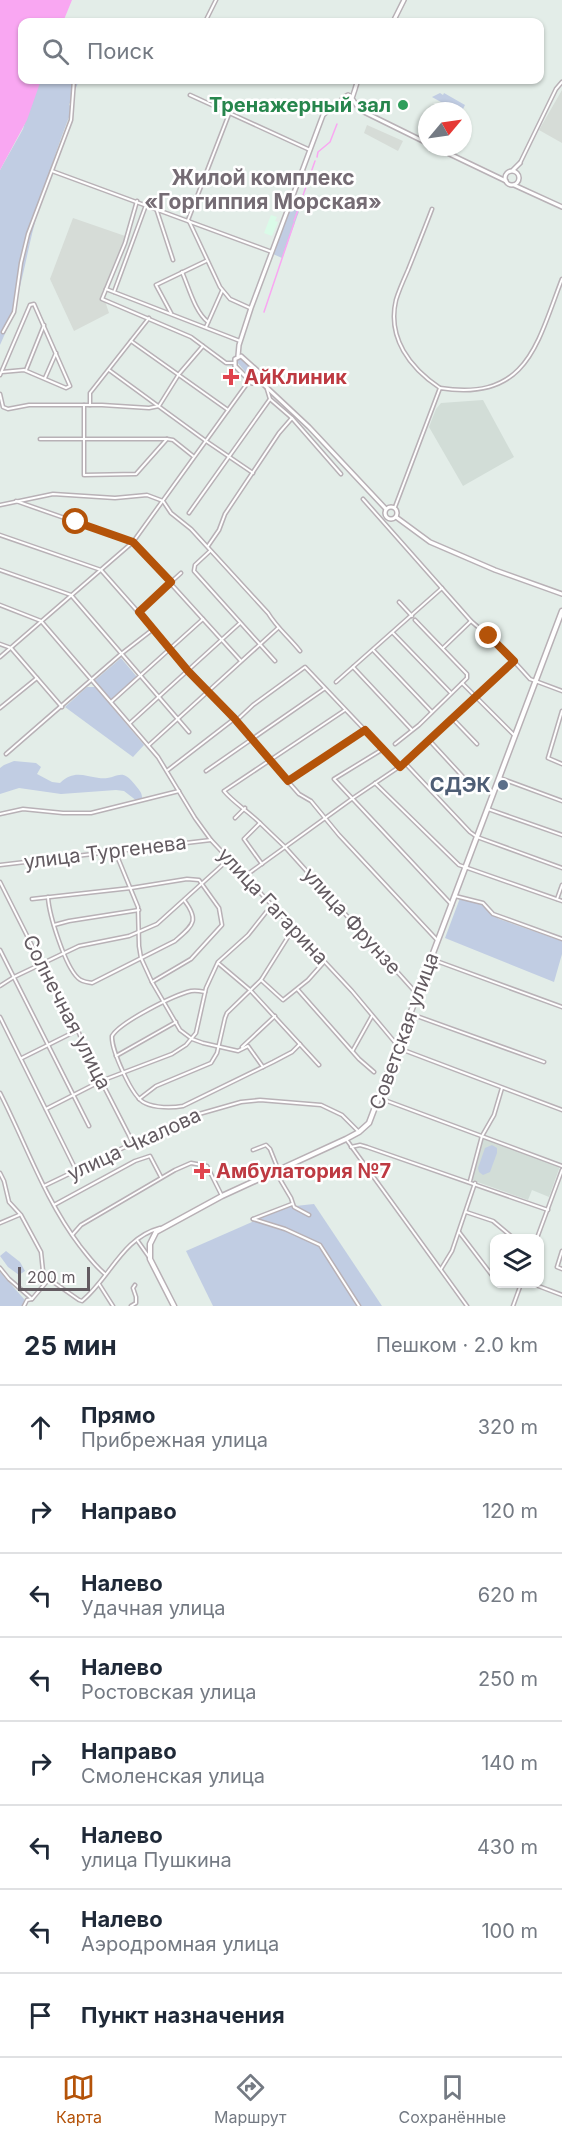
<!DOCTYPE html>
<html lang="ru">
<meta charset="utf-8">
<style>
body{margin:0;font-family:Inter,sans-serif;background:#f6f6f7;color:#1f2937}
.controls{position:absolute;right:18px;bottom:18px;display:grid;overflow:hidden;border-radius:12px;box-shadow:0 2px 4px #0004}
.controls button{width:54px;height:54px;display:grid;place-items:center;padding:0;border:0;border-bottom:2px solid #e0e1e3;background:#fff;color:#1f2937;font:30px sans-serif}
.compass{position:absolute;left:418px;top:102px;width:54px;height:54px;border-radius:50%;background:#fff;box-shadow:0 2px 4px #0004;rotate:61deg}
.scale{position:absolute;left:18px;bottom:15px;width:72px;box-sizing:border-box;padding-left:6px;border:3px solid #635b61;border-top:0;font-size:16px;line-height:21px;white-space:nowrap;color:#635b61;-webkit-text-stroke:4px #fff;paint-order:stroke}
.stop{position:absolute;width:18px;height:18px;margin:-14px;border:4px solid #b45309;border-radius:50%;background:#fff}
.stop.end{background:#b45309;border-color:#fff;box-shadow:0 2px 6px #0008}
.list{margin:0;padding:0;list-style:none}
h2{display:flex;justify-content:space-between;align-items:center;height:78px;margin:0;padding:0 24px;font-size:26px}
h2 small{font-size:20px;font-weight:400;color:#747a83}
.list li{display:grid;grid-template-columns:39px 1fr auto;gap:18px;align-items:center;box-sizing:border-box;height:84px;padding:0 24px;border-top:2px solid #e0e1e3}
.list b{display:block;font-size:22px;white-space:nowrap}
.list p{margin:0;font-size:20px;white-space:nowrap;color:#747a83}
.list em{font-size:20px;font-style:normal;color:#747a83}
.icon{flex:none;width:33px;height:33px;fill:none;stroke:currentColor;stroke-width:2;stroke-linecap:round;stroke-linejoin:round}
.map{position:relative;flex:none;width:562px;height:1306px;overflow:hidden}
.search{position:absolute;background:#fff;box-shadow:0 2px 4px #0004;left:18px;right:18px;top:18px;height:66px;display:flex;align-items:center;gap:15px;box-sizing:border-box;padding:0 21px;border-radius:12px;color:#747a83;font-size:22px}
.sheet{height:750px;background:#fff}
nav{display:flex;justify-content:space-around;align-items:center;box-sizing:border-box;height:84px;border-top:2px solid #e0e1e3;background:#fff;font-size:16px;color:#747a83}
nav a{display:grid;justify-items:center;gap:3px}
nav .on{color:#b45309}
.map>svg:first-child{display:block}
.commercial{fill:#dafbe8}
.industrial{fill:#d6dcd7}
.education{fill:#d2ddd7}
.green{fill:#c1cde3}
.water{fill:#f9a7f2}
.lines{fill:none;stroke-linecap:round;stroke-linejoin:round}
.stream{stroke:#f9a7f2;stroke-width:1.5}
.minor-casing{stroke:#b8b1b6;stroke-width:5}
.tertiary-casing{stroke:#b8b1b6;stroke-width:6}
.secondary-casing{stroke:#b8b0b5;stroke-width:7}
.minor{stroke:#fff;stroke-width:2}
.tertiary{stroke:#fff;stroke-width:3}
.secondary{stroke:#fff;stroke-width:4}
.route{stroke:#b45309;stroke-width:8}
.leisure-dot{fill:#2e9e5b;stroke:#fff;stroke-width:2}
.health-dot{fill:#e0444e;stroke:#fff;stroke-width:2}
.service-dot{fill:#5c6f8a;stroke:#fff;stroke-width:2}
.labels{text-anchor:middle;stroke-width:5;stroke-linejoin:round;paint-order:stroke}
.leisure-label{font-size:20px;font-weight:bold;fill:#27864d;stroke:#fff;text-anchor:end}
.health-label{font-size:20px;font-weight:bold;fill:#be3a42;stroke:#fff;text-anchor:start}
.service-label{font-size:20px;font-weight:bold;fill:#4e5e75;stroke:#fff;text-anchor:end}
.street-label{font-size:20px;fill:#635b61;stroke:#fff}
.neighbourhood-label{font-size:21px;font-weight:bold;fill:#756c74;stroke:#fff}
</style>
<div class="map">
<svg width="562" height="1306" viewBox="0 0 562 1306">
<rect width="100%" height="100%" fill="#e3ede8"/>
<path class="commercial" d="M271,215L277,217L275,221L278,222L272,236L264,233Z"/>
<g class="industrial">
<path d="M562,90V143L539,130Z"/>
<path d="M367,125L403,141L398,151L364,133Z"/>
<path d="M73,218L128,237L104,298L109,313L74,331L50,279Z"/>
</g>
<g class="education">
<path d="M483,400L514,457L463,486L429,427L436,409L441,403Z"/>
<path d="M484,1138L560,1166L549,1197L532,1190L528,1200L469,1179Z"/>
</g>
<g class="green">
<path d="M38,80H73L78,83L69,105L73,107C56,149 43,191 32,234C23,272 17,310 0,345V170L23,129Z"/>
<path d="M440,93L443,95L444,93L465,105L462,111H457L432,97Z"/>
<path d="M295,195L304,198L282,258L273,254Z"/>
<path d="M239,358L244,359L259,375L258,381H253L237,362Z"/>
<path d="M121,658L137,677L111,701L93,682Z"/>
<path d="M87,687H95L144,745L133,757L65,707Z"/>
<path d="M14,761L36,763L41,767L37,774L52,782L60,783C74,770 83,776 99,778C119,780 120,765 136,786C140,791 142,793 142,798L137,801L124,791L116,790L61,794L19,788L0,794V768L4,765Z"/>
<path d="M460,898L485,906L499,919L562,941V954L554,982L445,938Z"/>
<path d="M492,1145L497,1148V1153L490,1172L483,1175L479,1172L478,1168L485,1148Z"/>
<path d="M314,1204L382,1306H213L186,1251L286,1207Z"/>
<path d="M6,1251L20,1262L25,1271L19,1275L8,1267L0,1256Z"/>
<path d="M0,1272L24,1299L26,1306H0Z"/>
</g>
<path class="water" d="M0,0H72L63,22H22V80H41L27,120L0,170Z"/>
<g class="lines">
<g class="stream">
<path d="M317,157L318,152L330,142L337,124"/>
<path d="M294,221L315,161"/>
<path d="M264,312L294,223"/>
</g>
<defs>
<g id="minor">
<path d="M205,22L216,0"/>
<path d="M190,95L310,150"/>
<path d="M520,163L556,89L562,82"/>
<path d="M52,171L272,252"/>
<path d="M137,201L125,243L102,299L191,337L226,363H234"/>
<path d="M156,208L173,260"/>
<path d="M432,209C424,230 416,250 408,270C404,279 399,290 396,300C387,338 410,368 440,388"/>
<path d="M188,220L229,114"/>
<path d="M189,221L220,287L230,299L250,308"/>
<path d="M182,272C189,288 195,312 208,322"/>
<path d="M106,289L240,341"/>
<path d="M114,292L146,205"/>
<path d="M171,313L156,285L206,261"/>
<path d="M206,327L222,291"/>
<path d="M3,332L14,312L21,263L28,234L71,120L74,80"/>
<path d="M131,341L228,410"/>
<path d="M26,370L44,325"/>
<path d="M109,370L206,441L253,473"/>
<path d="M0,375L30,305L34,304L70,386L66,388L24,370L2,372"/>
<path d="M45,378L56,353"/>
<path d="M267,389L270,399L292,418L341,474"/>
<path d="M0,394L3,407L8,409L29,405H102L149,408L159,406"/>
<path d="M84,405V475L136,474L167,439"/>
<path d="M90,405V393L149,318"/>
<path d="M159,406L179,374L203,346"/>
<path d="M40,439H167L173,440L193,456"/>
<path d="M363,499L471,621L501,647L530,679L562,691"/>
<path d="M16,501L133,542L241,661"/>
<path d="M0,505L53,494L115,498L147,495L163,501L171,513L191,529L268,613C277,628 289,637 300,651"/>
<path d="M395,507L440,388C527,402 537,344 562,279"/>
<path d="M189,513L270,399"/>
<path d="M0,535L101,570L299,794L311,801L339,835L438,941"/>
<path d="M208,546L219,530L225,514L279,433L292,418"/>
<path d="M210,551L195,565L194,571L275,661"/>
<path d="M0,570L71,595L189,732"/>
<path d="M399,602L412,616"/>
<path d="M0,605L41,621L158,757L195,818L211,840L352,991L398,1046"/>
<path d="M139,611L181,573"/>
<path d="M415,620L467,674V678L462,683L515,736"/>
<path d="M393,633L451,693"/>
<path d="M0,644L11,648L62,707"/>
<path d="M443,648L471,621"/>
<path d="M373,650L432,712"/>
<path d="M0,657L133,542L249,381"/>
<path d="M353,667L412,730"/>
<path d="M336,682L442,588"/>
<path d="M111,702L203,619"/>
<path d="M0,708L37,678"/>
<path d="M562,711L548,758L562,764"/>
<path d="M452,718L477,744"/>
<path d="M236,721L253,705L305,667L400,767"/>
<path d="M130,723L240,623"/>
<path d="M429,740L465,779"/>
<path d="M395,744L419,725L462,683"/>
<path d="M149,745L278,628"/>
<path d="M383,749L334,779L452,905"/>
<path d="M6,754L121,654L152,630"/>
<path d="M405,763L470,832L477,837L562,868"/>
<path d="M168,770L234,719"/>
<path d="M206,771L324,689"/>
<path d="M500,778L562,801"/>
<path d="M288,781L365,731"/>
<path d="M375,783L459,865L562,901"/>
<path d="M488,809L562,835"/>
<path d="M0,814L23,809L63,813H91L179,791"/>
<path d="M235,818L245,808"/>
<path d="M260,823C249,812 233,802 224,791L345,710"/>
<path d="M115,851L138,907L139,946L141,958L152,982L180,1030L192,1039L203,1043L238,1051L248,1046L263,1067"/>
<path d="M262,864L244,839L260,823L285,847L418,995"/>
<path d="M0,865L211,840"/>
<path d="M245,876L353,798L405,763L514,661"/>
<path d="M0,882L73,1027L79,1033L92,1066L95,1069L133,1143"/>
<path d="M455,896L483,903L493,914L562,939"/>
<path d="M48,897C49,915 65,966 78,978C82,982 87,982 92,983L175,941C193,925 200,921 184,900"/>
<path d="M32,899L131,888L187,879L199,880L219,908L222,925L191,959L152,982"/>
<path d="M557,899L562,885"/>
<path d="M54,925L69,921L139,910"/>
<path d="M0,950L89,1126"/>
<path d="M431,959L562,1007"/>
<path d="M218,963L250,990L319,1065"/>
<path d="M261,980L283,1000L308,980L324,962"/>
<path d="M0,986L14,977L79,946L129,936L157,924L229,859"/>
<path d="M298,990L359,1059L374,1072"/>
<path d="M205,992C200,991 196,990 191,991C174,995 120,1022 112,1036C111,1049 132,1098 145,1103C155,1108 172,1108 183,1106L273,1062L292,1052L300,1044"/>
<path d="M411,1014L544,1062"/>
<path d="M0,1017L76,1170"/>
<path d="M242,1047L275,1016"/>
<path d="M398,1048L562,1110"/>
<path d="M353,1050L372,1016"/>
<path d="M116,1056L176,1022"/>
<path d="M22,1058L76,1031"/>
<path d="M0,1093C26,1144 45,1200 80,1246C88,1256 95,1266 105,1274"/>
<path d="M379,1098L562,1166"/>
<path d="M139,1099L156,1086L211,1063L217,1053L225,1018L227,1013L261,980L293,929"/>
<path d="M46,1109L101,1081L172,1054L186,1045L196,1033L206,988L218,962L248,935L271,906"/>
<path d="M346,1139L467,1306"/>
<path d="M351,1147L360,1145L367,1147L548,1210"/>
<path d="M253,1150L266,1145L270,1149L278,1169"/>
<path d="M275,1171L291,1198L294,1207L309,1215"/>
<path d="M0,1173L4,1181L9,1202L21,1215L41,1252L43,1271L49,1279L79,1300L82,1301C110,1278 122,1238 160,1228"/>
<path d="M470,1181L482,1136L494,1115L502,1088"/>
<path d="M44,1186L185,1118L241,1102L260,1100L321,1105L342,1115L358,1131"/>
<path d="M54,1205L135,1161L150,1156L161,1177"/>
<path d="M466,1212L493,1221L512,1237"/>
<path d="M253,1219L285,1229L320,1245L359,1306"/>
<path d="M253,1219L292,1204"/>
<path d="M0,1223L19,1215"/>
<path d="M459,1232L494,1278"/>
<path d="M73,1234L81,1225L175,1170L191,1163L207,1166L222,1196"/>
<path d="M537,1238L562,1170"/>
<path d="M137,1240L149,1257"/>
<path d="M562,1251L557,1267L562,1269"/>
<path d="M0,1268L9,1279L32,1299"/>
<path d="M441,1269L452,1251L475,1183"/>
<path d="M99,1284L113,1306"/>
<path d="M533,1284L562,1295"/>
<path d="M24,1306L27,1300L32,1299L49,1279"/>
<path d="M131,1306L136,1303V1297L133,1288L135,1285"/>
<path d="M513,1306L521,1284"/>
</g>
<g id="tertiary">
<path d="M393,22L404,0"/>
<path d="M358,80C354,90 353,102 345,110H340L339,103L343,98L348,95C353,97 356,106 360,110L427,143"/>
<path d="M435,147L506,181"/>
<path d="M513,170L520,163"/>
<circle cx="512" cy="178" r="7"/>
<path d="M514,185L562,207"/>
<path d="M238,356L239,345L251,308L323,115L329,110H340"/>
<path d="M241,356L260,373L263,380L260,383H252L235,366V359Z"/>
<path d="M261,382L309,427L386,509"/>
<circle cx="391" cy="513" r="6"/>
<path d="M396,517L430,542L495,570L562,594"/>
</g>
<path id="secondary" d="M174,1306L150,1259V1244L156,1232L222,1196L346,1139L359,1132L369,1123L562,611"/>
</defs>
<use href="#minor" class="minor-casing"/>
<use href="#tertiary" class="tertiary-casing"/>
<use href="#secondary" class="secondary-casing"/>
<use href="#minor" class="minor"/>
<use href="#tertiary" class="tertiary"/>
<use href="#secondary" class="secondary"/>
</g>
<g class="lines">
<path class="route" d="M76,522L133,542L171,582L139,612L188,671L234,718L288,781L365,730L400,767L514,661L489,636"/>
</g>
<circle class="leisure-dot" cx="403" cy="105" r="6"/>
<g class="health-dot">
<path d="M228 368h6v6h6v6h-6v6h-6v-6h-6v-6h6z"/>
<path d="M199 1162h6v6h6v6h-6v6h-6v-6h-6v-6h6z"/>
</g>
<circle class="service-dot" cx="503" cy="785" r="6"/>
<g class="labels">
<g class="leisure-label">
<text x="391" y="112">Тренажерный зал</text>
</g>
<g class="health-label">
<text x="244" y="384">АйКлиник</text>
<text x="216" y="1178">Амбулатория №7</text>
</g>
<g class="service-label">
<text x="491" y="792">СДЭК</text>
</g>
<g class="street-label">
<text transform="translate(105 852) rotate(-7)" y="7">улица Тургенева</text>
<text transform="translate(273 906) rotate(47)" y="7">улица Гагарина</text>
<text transform="translate(352 921) rotate(48)" y="7">улица Фрунзе</text>
<text transform="translate(67 1012) rotate(63)" y="7">Солнечная улица</text>
<text transform="translate(404 1031) rotate(-70)" y="7">Советская улица</text>
<text transform="translate(134 1144) rotate(-25)" y="7">улица Чкалова</text>
</g>
<g class="neighbourhood-label">
<text x="263" y="185">Жилой комплекс<tspan x="263" dy="24">«Горгиппия Морская»</tspan></text>
</g>
</g>
</svg>
<div class="controls">
<button><svg class="icon" aria-label="layers" viewBox="0 0 24 24"><path d="M12 4l9 5-9 5-9-5zM3 14l9 5 9-5"/></svg></button>
</div>
<svg class="compass" viewBox="-18 -18 36 36"><path d="M0-13l5 13h-10z" fill="#e53935"/><path d="M0 13l5-13h-10z" fill="#747a83"/></svg>
<div class="scale">200 m</div>
<div class="stop" style="left:76px;top:522px"></div>
<div class="stop end" style="left:489px;top:636px"></div>
<div class="search"><svg class="icon" aria-label="search" viewBox="0 0 24 24"><circle cx="10" cy="10" r="6"/><path d="M15 15l6 6"/></svg>Поиск</div>
</div>
<section class="sheet">
<h2>25 мин<small>Пешком · 2.0 km</small></h2>
<ul class="list">
<li><svg class="icon" aria-label="ahead" viewBox="0 0 24 24"><path d="M12 20V5M6 11l6-6 6 6"/></svg><div><b>Прямо</b><p>Прибрежная улица</p></div><em>320 m</em></li>
<li><svg class="icon" aria-label="right" viewBox="0 0 24 24"><path d="M7 20v-9h11M14 6l5 5-5 5"/></svg><div><b>Направо</b></div><em>120 m</em></li>
<li><svg class="icon" aria-label="left" viewBox="0 0 24 24"><path d="M17 20v-9H6M10 6l-5 5 5 5"/></svg><div><b>Налево</b><p>Удачная улица</p></div><em>620 m</em></li>
<li><svg class="icon" aria-label="left" viewBox="0 0 24 24"><path d="M17 20v-9H6M10 6l-5 5 5 5"/></svg><div><b>Налево</b><p>Ростовская улица</p></div><em>250 m</em></li>
<li><svg class="icon" aria-label="right" viewBox="0 0 24 24"><path d="M7 20v-9h11M14 6l5 5-5 5"/></svg><div><b>Направо</b><p>Смоленская улица</p></div><em>140 m</em></li>
<li><svg class="icon" aria-label="left" viewBox="0 0 24 24"><path d="M17 20v-9H6M10 6l-5 5 5 5"/></svg><div><b>Налево</b><p>улица Пушкина</p></div><em>430 m</em></li>
<li><svg class="icon" aria-label="left" viewBox="0 0 24 24"><path d="M17 20v-9H6M10 6l-5 5 5 5"/></svg><div><b>Налево</b><p>Аэродромная улица</p></div><em>100 m</em></li>
<li><svg class="icon" aria-label="arrive" viewBox="0 0 24 24"><path d="M6 21V4h12l-3 4 3 4H6"/></svg><div><b>Пункт назначения</b></div></li>
</ul>
</section>
<nav>
<a class="on"><svg class="icon" aria-label="map" viewBox="0 0 24 24"><path d="M3 6l6-2 6 2 6-2v14l-6 2-6-2-6 2zM9 4v14M15 6v14"/></svg>Карта</a>
<a><svg class="icon" aria-label="directions" viewBox="0 0 24 24"><path d="M12 3l9 9-9 9-9-9zM9 14v-3h6M13 9l2 2-2 2"/></svg>Маршрут</a>
<a><svg class="icon" aria-label="saved" viewBox="0 0 24 24"><path d="M7 4h10v16l-5-4-5 4z"/></svg>Сохранённые</a>
</nav>
